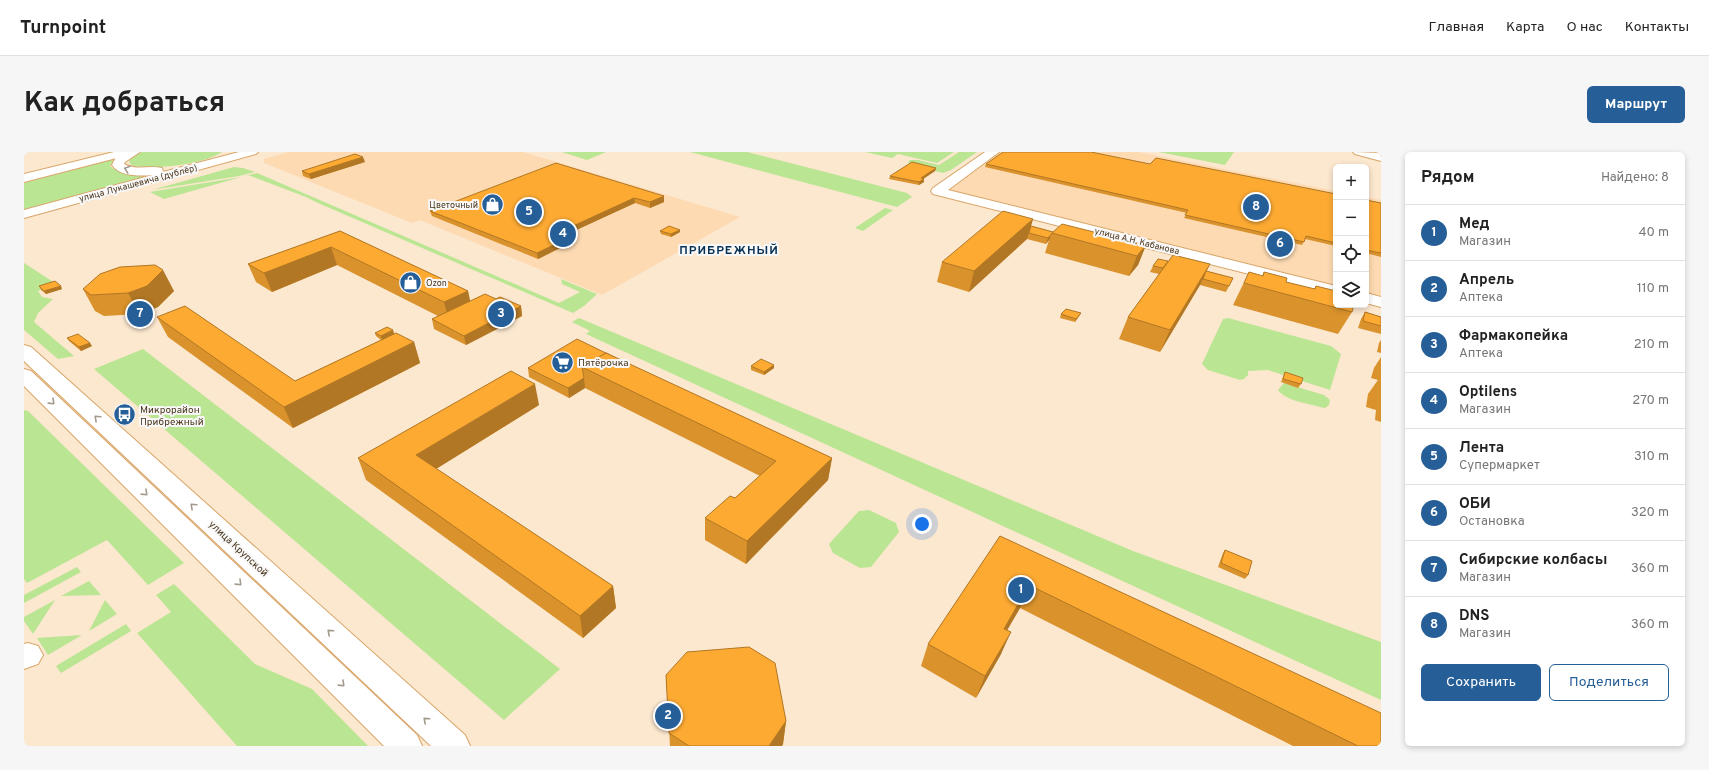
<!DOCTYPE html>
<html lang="ru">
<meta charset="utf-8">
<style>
body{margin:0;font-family:Overpass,sans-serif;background:#f6f6f6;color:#222}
.controls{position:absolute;right:12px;top:12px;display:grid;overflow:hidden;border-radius:6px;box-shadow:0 2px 6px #0003}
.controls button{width:36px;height:36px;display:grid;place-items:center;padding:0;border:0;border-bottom:1px solid #e0e0e0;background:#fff;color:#222;font:20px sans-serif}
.you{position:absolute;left:898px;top:372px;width:14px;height:14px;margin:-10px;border:3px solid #fff;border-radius:50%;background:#1a73e8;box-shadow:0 0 0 6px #1a73e833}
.badge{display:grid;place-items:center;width:26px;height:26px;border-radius:50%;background:#265f97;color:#fff;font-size:13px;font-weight:700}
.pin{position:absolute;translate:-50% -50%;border:2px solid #fff;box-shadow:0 1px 4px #0006}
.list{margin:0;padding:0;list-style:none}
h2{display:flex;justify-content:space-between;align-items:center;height:52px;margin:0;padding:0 16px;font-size:17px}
h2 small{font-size:13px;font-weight:400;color:#767676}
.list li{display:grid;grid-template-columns:26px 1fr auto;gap:12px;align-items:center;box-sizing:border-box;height:56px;padding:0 16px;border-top:1px solid #e0e0e0}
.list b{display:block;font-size:15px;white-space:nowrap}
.list p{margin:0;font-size:13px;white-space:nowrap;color:#767676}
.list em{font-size:13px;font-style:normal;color:#767676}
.actions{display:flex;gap:8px;padding:12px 16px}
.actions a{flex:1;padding:9px 0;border:1px solid #265f97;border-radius:6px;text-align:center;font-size:14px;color:#265f97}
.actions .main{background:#265f97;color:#fff}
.icon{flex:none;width:22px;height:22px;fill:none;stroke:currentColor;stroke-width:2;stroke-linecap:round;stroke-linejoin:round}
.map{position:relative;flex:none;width:1357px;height:594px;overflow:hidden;border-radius:6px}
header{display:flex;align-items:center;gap:24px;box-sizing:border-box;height:56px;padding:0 20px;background:#fff;border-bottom:1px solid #e0e0e0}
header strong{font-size:19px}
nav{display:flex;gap:22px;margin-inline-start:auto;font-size:14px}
.intro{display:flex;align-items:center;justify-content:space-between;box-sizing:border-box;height:96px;padding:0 24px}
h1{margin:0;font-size:28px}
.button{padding:10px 18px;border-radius:6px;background:#265f97;color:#fff;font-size:14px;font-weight:700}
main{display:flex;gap:24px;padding:0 24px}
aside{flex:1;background:#fff;border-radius:6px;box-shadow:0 2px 6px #0003}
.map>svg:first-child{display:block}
.built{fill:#fddab2}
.green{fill:#bae592}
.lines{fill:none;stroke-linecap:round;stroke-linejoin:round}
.street-casing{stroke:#d8a568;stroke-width:2}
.secondary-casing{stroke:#d8a568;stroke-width:2}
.primary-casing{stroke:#d8a568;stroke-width:2}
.street{fill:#fff;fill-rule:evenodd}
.secondary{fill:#fff;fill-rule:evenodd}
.primary{fill:#fff;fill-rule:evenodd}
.wall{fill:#da922c}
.shaded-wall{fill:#b17724}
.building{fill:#fdaa33;stroke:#b17724}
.oneway{stroke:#a59a8e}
.labels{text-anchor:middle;stroke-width:4;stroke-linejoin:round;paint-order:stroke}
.far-street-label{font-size:9px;fill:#4b361c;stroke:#f8f8f8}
.far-poi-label{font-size:9px;fill:#4b361c;stroke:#f8f8f8;text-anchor:end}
.poi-label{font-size:10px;fill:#4b361c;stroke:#f8f8f8;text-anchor:start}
.street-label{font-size:10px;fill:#4b361c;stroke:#f8f8f8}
.far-district-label{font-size:12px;font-weight:bold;letter-spacing:1px;fill:#083156;stroke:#f8f8f8}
</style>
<header>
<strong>Turnpoint</strong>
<nav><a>Главная</a><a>Карта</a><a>О нас</a><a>Контакты</a></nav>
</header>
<div class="intro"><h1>Как добраться</h1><a class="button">Маршрут</a></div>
<main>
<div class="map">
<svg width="1357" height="594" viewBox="0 0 1357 594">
<rect width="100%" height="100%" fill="#fce7cf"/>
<g class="built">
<path d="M265,0H499L716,65L578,143L396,68L388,71L240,11V7Z"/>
<path d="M977,0H1114L1312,39V136L927,39L926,37Z"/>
<path d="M1342,45L1357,48V147L1342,143Z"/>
</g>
<g class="green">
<path d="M118,0H198C181,12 127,19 107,13L105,9L109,4Z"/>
<path d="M538,0H582L563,8Z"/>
<path d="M666,0H723L883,41L888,45L873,55Z"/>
<path d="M841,0H930L913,11L874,2L868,6Z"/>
<path d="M935,0H953L927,18L919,21L887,13L884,10L886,8H894L915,13Z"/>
<path d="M1135,0H1210L1201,13Z"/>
<path d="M90,7L86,14C99,25 124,20 140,20L0,58V31Z"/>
<path d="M210,15L219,16L231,20L215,24L128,38Z"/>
<path d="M233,21L535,151L556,140L538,132L537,127L573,142L560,154L549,161L294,51L282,45L224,23L140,47L126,40L217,25Z"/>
<path d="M861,56L869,58L839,79L831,76Z"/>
<path d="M0,111L31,131L14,139L18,145L29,147L14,161L10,170L50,204L34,207L0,178Z"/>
<path d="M555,166L1109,399L1357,490V548L562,182L566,179L548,170Z"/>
<path d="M1204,166L1307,194L1317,202L1306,238L1244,218L1224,219V223L1220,227L1216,228L1184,218L1178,212L1199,167Z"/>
<path d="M119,197L536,517L480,568L70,217Z"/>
<path d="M1260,231L1300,243L1306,248L1305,253L1301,256L1296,255C1283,251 1262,249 1254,238Z"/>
<path d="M0,258L4,259L160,411L124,433L83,388L3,431L0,427Z"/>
<path d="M845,358L872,371L875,380L847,415L836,416L809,401L805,392L835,359Z"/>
<path d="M53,415L57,420L0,451V443Z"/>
<path d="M65,429L77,443L37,444Z"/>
<path d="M150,432L231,512L288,537L344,594H213L113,481L147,460L132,443Z"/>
<path d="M31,448L9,482L0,469V465Z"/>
<path d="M81,448L93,462L65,479Z"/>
<path d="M102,472L107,479L37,521L32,514Z"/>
<path d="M58,483L24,503L13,486Z"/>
</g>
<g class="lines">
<defs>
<g id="street">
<path d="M961,0H975L924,38L1312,134V144L909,42L907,39L909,36Z"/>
<path d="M1342,141L1357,145V155L1342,151Z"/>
<path d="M4,491L14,494L19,503L14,512L0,517V492Z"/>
</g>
<g id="secondary">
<path d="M101,0H116L101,10L100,12C113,19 125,13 138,16L139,20L215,0H234L232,2L0,66V58L129,23C116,24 96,25 88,13L92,5Z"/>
<path d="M1329,0L1357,1V9L1331,2Z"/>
<path d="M0,193L7,195L441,583L446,594H407L0,209Z"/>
<path d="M0,217L7,219L393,583L398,594H360L0,234Z"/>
</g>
<path id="primary" d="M90,0H110L108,2L0,30V22Z"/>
</defs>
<use href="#street" class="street-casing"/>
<use href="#secondary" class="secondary-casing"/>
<use href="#primary" class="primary-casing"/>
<use href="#street" class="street"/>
<use href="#secondary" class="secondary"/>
<use href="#primary" class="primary"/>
</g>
<g class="wall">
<path d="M341,10L287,27L279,24L278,19Z"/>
<path d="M962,12H1126L1312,42V94L1281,87L1278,93L1160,66L1163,61L961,15Z"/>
<path d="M912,16L911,19L899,27H900V30L895,33L865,27L866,24Z"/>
<path d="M640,44V50L626,56L611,51L537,85L536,96L514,107L408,64L406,59Z"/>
<path d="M1342,48L1357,51V105L1342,101Z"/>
<path d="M1009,67L1007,74L1029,80L1122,93L1114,113L1105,124L1021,101L1025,88L1022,92L1003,87L945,140L913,130L918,110Z"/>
<path d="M656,78V80L647,85L637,82L636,79Z"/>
<path d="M316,79L444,139L446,149L472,147L497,154L498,164L442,193L410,177L408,167L414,164L313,113L248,140L232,130L224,112Z"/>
<path d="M1144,109L1186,112L1182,119L1209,126L1202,140L1176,133L1136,200L1095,187L1104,165L1135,122L1126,120L1129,114Z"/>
<path d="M1225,120L1238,124L1240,120L1262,130L1290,137L1292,134L1328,160L1314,182L1209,153Z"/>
<path d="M15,134L38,137L22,142L17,138Z"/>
<path d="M59,137L150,139L134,155L116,162L80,164L71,159Z"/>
<path d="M1341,160L1357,165V182L1334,176L1337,167Z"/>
<path d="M1057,161L1051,170L1036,166L1037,162Z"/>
<path d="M133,165L271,229L357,188L352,184L351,181L369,178L370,182L390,190L396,211L269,276L144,185Z"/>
<path d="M43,186L68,194L57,199L45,189Z"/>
<path d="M1357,188V201L1353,200L1355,191Z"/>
<path d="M1357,205V270L1351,268L1352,258L1342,255L1344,242L1354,228L1347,226L1350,216Z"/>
<path d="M592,206L808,306L804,328L722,412L681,388V366L711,346L736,324L561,236L545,246L505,225L504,216Z"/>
<path d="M750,213V216L740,223L727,218V214Z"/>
<path d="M1261,220L1277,232L1274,236L1257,230Z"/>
<path d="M515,253L412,317L589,434L592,456L559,486L342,328L334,306Z"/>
<path d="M976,384L1357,594H1269L996,456L983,478L977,502L952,546L897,514L904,492Z"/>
<path d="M1201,398L1224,423L1221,427L1194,415L1199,401Z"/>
<path d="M642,523L762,569L759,592L758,594H646Z"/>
</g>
<g class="shaded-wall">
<path d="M339,5L341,10L287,27L285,22Z"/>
<path d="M912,16L911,19L896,29L897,26Z"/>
<path d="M900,27V30L895,33V30Z"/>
<path d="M640,44V50L626,56V50Z"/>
<path d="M610,46L611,51L537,85L536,96L514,107L513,101L536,80Z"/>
<path d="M1009,67L1003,87L945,140L950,119Z"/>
<path d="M656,78V80L647,85V82Z"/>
<path d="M1027,83L1025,88L1022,92L1024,86Z"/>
<path d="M1122,93L1114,113L1105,124L1113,104Z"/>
<path d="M307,95L313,113L248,140L240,121Z"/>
<path d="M1186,112L1176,133L1136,200L1146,178Z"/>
<path d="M139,118L150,139L134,155L116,162L104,141Z"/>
<path d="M37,134L38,137L22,142L20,139Z"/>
<path d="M444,139L448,158L425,169L420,150Z"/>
<path d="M497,154L498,164L442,193L440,184Z"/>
<path d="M1057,161L1051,170L1052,167Z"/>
<path d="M369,178L370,182L358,188L357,184Z"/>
<path d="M390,190L396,211L269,276L260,255Z"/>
<path d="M66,191L68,194L57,199L55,195Z"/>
<path d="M750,213V216L740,223V220Z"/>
<path d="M560,226L561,236L545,246L544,236Z"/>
<path d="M511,232L515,253L399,325L392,303Z"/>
<path d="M808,306L804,328L722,412L723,389Z"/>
<path d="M1005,433L996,456L971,499L980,477Z"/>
<path d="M589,434L592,456L559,486L556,464Z"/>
<path d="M987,480L977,502L952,546L961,524Z"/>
<path d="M762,569L759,592L758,594H745Z"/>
</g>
<g class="building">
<path d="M979,0H1067L1126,12L1132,6L1312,42V91L1282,84L1280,90L1161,63L1164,58L962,12Z"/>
<path d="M331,2L339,5L285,22L278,19Z"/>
<path d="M888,10L912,16L897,26L900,27L895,30L866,24Z"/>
<path d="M532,11L640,44L626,50L610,46L536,80V90L513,101L406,59Z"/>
<path d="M1342,48L1357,51V101L1342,98Z"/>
<path d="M979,59L1009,67L950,119L918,110Z"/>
<path d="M1038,72L1122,93L1113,104L1028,81Z"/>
<path d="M645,74L656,78L647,82L636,79Z"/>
<path d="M1007,74L1029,80L1024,86L1005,81Z"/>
<path d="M316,79L444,139L420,150L307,95L240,121L224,112Z"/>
<path d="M1149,103L1186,112L1146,178L1104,165Z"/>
<path d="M1134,107L1144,109L1139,116L1129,114Z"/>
<path d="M131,113L139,118L123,134L104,141L67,143L59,137L76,122L96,115Z"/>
<path d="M1182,119L1209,126L1205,134L1179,127Z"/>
<path d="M1225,120L1239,124L1240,120L1263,126L1262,130L1291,137L1292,134L1312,139V153H1330L1328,160L1220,131Z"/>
<path d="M31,129L37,134L20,139L15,134Z"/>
<path d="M461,142L472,147L476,145L497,154L440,184L408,167Z"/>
<path d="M161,154L271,229L372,181L390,190L260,255L133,165Z"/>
<path d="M1042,157L1057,161L1052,167L1037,162Z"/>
<path d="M1341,160L1357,165V174L1339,169Z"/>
<path d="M363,175L369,178L357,184L351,181Z"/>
<path d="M54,182L66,191L55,195L43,186Z"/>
<path d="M553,187L592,206L582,201L558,215L560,226L544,236L504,216Z"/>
<path d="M582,201L808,306L723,389L681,366L706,344L711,346L752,309L558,215Z"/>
<path d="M737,207L750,213L740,220L727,214Z"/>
<path d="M487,219L511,232L392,303L589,434L556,464L334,306Z"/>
<path d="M1261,220L1279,226L1277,232L1259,227Z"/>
<path d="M976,384L1357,561V594H1334L1005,433L980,477L987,480L961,524L904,492Z"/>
<path d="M1201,398L1228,409L1224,423L1197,411Z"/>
<path d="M725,495L751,511L762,569L745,594H665L645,581L642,523L663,500Z"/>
</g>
<defs><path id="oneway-chevron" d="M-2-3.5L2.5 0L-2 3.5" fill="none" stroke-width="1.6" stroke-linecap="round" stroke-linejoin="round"/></defs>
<g class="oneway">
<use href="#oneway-chevron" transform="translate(103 17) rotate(-161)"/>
<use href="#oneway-chevron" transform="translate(28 250) rotate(44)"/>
<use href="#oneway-chevron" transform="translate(73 266) rotate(-137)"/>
<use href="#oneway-chevron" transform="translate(121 341) rotate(44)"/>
<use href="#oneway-chevron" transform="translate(169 354) rotate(-137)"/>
<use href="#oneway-chevron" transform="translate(215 431) rotate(44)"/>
<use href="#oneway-chevron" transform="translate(306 480) rotate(-138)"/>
<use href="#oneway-chevron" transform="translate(318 532) rotate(44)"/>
<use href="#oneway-chevron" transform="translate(402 568) rotate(-138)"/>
</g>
<defs>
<symbol id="shop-disc" viewBox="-11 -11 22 22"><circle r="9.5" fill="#265f97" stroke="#f8f8f8"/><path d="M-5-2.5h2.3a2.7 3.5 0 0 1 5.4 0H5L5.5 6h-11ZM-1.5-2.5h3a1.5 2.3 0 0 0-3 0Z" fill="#fff"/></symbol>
<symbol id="supermarket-disc" viewBox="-11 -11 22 22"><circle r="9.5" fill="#265f97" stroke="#f8f8f8"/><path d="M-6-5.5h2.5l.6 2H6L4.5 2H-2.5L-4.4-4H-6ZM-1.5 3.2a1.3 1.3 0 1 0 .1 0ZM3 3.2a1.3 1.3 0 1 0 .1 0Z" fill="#fff"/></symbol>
<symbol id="bus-disc" viewBox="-11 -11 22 22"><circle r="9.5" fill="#265f97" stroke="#f8f8f8"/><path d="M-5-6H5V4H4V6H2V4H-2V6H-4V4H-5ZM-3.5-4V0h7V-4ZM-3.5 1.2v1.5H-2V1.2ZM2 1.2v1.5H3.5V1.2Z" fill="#fff"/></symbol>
</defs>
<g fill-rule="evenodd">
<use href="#shop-disc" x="456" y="40" width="25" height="25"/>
<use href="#shop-disc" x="374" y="118" width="25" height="25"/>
<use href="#supermarket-disc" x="526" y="198" width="25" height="25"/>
<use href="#bus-disc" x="88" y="250" width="25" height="25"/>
</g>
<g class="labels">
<g class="far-street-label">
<text transform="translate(114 31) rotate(-15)" y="3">улица Лукашевича (дублёр)</text>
<text transform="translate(1113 89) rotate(14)" y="3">улица А.Н. Кабанова</text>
</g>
<g class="far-poi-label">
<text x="454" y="56">Цветочный</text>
<text x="402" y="134" text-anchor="start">Ozon</text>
</g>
<g class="poi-label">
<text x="554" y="214">Пятёрочка</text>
<text x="116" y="261">Микрорайон<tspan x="116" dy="12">Прибрежный</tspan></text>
</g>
<g class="street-label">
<text transform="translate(215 396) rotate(43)" y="4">улица Крупской</text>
</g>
<g class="far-district-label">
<text x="705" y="102">ПРИБРЕЖНЫЙ</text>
</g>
</g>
</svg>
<div class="controls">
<button>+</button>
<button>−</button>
<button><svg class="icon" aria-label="locate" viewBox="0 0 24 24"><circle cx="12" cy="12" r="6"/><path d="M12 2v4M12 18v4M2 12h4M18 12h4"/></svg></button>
<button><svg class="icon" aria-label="layers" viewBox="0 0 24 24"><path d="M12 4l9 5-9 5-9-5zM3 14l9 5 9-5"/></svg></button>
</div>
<div class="you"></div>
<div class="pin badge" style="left:997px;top:438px">1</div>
<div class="pin badge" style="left:644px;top:564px">2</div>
<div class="pin badge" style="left:477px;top:162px">3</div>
<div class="pin badge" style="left:539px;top:82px">4</div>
<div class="pin badge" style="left:505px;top:60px">5</div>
<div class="pin badge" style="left:1256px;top:92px">6</div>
<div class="pin badge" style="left:116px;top:162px">7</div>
<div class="pin badge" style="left:1232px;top:55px">8</div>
</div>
<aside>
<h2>Рядом<small>Найдено: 8</small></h2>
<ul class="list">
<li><span class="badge">1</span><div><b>Мед</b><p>Магазин</p></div><em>40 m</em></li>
<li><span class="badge">2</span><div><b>Апрель</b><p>Аптека</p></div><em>110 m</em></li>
<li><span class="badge">3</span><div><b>Фармакопейка</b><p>Аптека</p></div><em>210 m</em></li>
<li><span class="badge">4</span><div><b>Optilens</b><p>Магазин</p></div><em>270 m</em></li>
<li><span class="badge">5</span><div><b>Лента</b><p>Супермаркет</p></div><em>310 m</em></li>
<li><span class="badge">6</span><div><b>ОБИ</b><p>Остановка</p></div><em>320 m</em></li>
<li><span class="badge">7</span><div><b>Сибирские колбасы</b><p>Магазин</p></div><em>360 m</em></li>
<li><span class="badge">8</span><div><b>DNS</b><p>Магазин</p></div><em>360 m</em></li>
</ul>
<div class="actions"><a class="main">Сохранить</a><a>Поделиться</a></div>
</aside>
</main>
